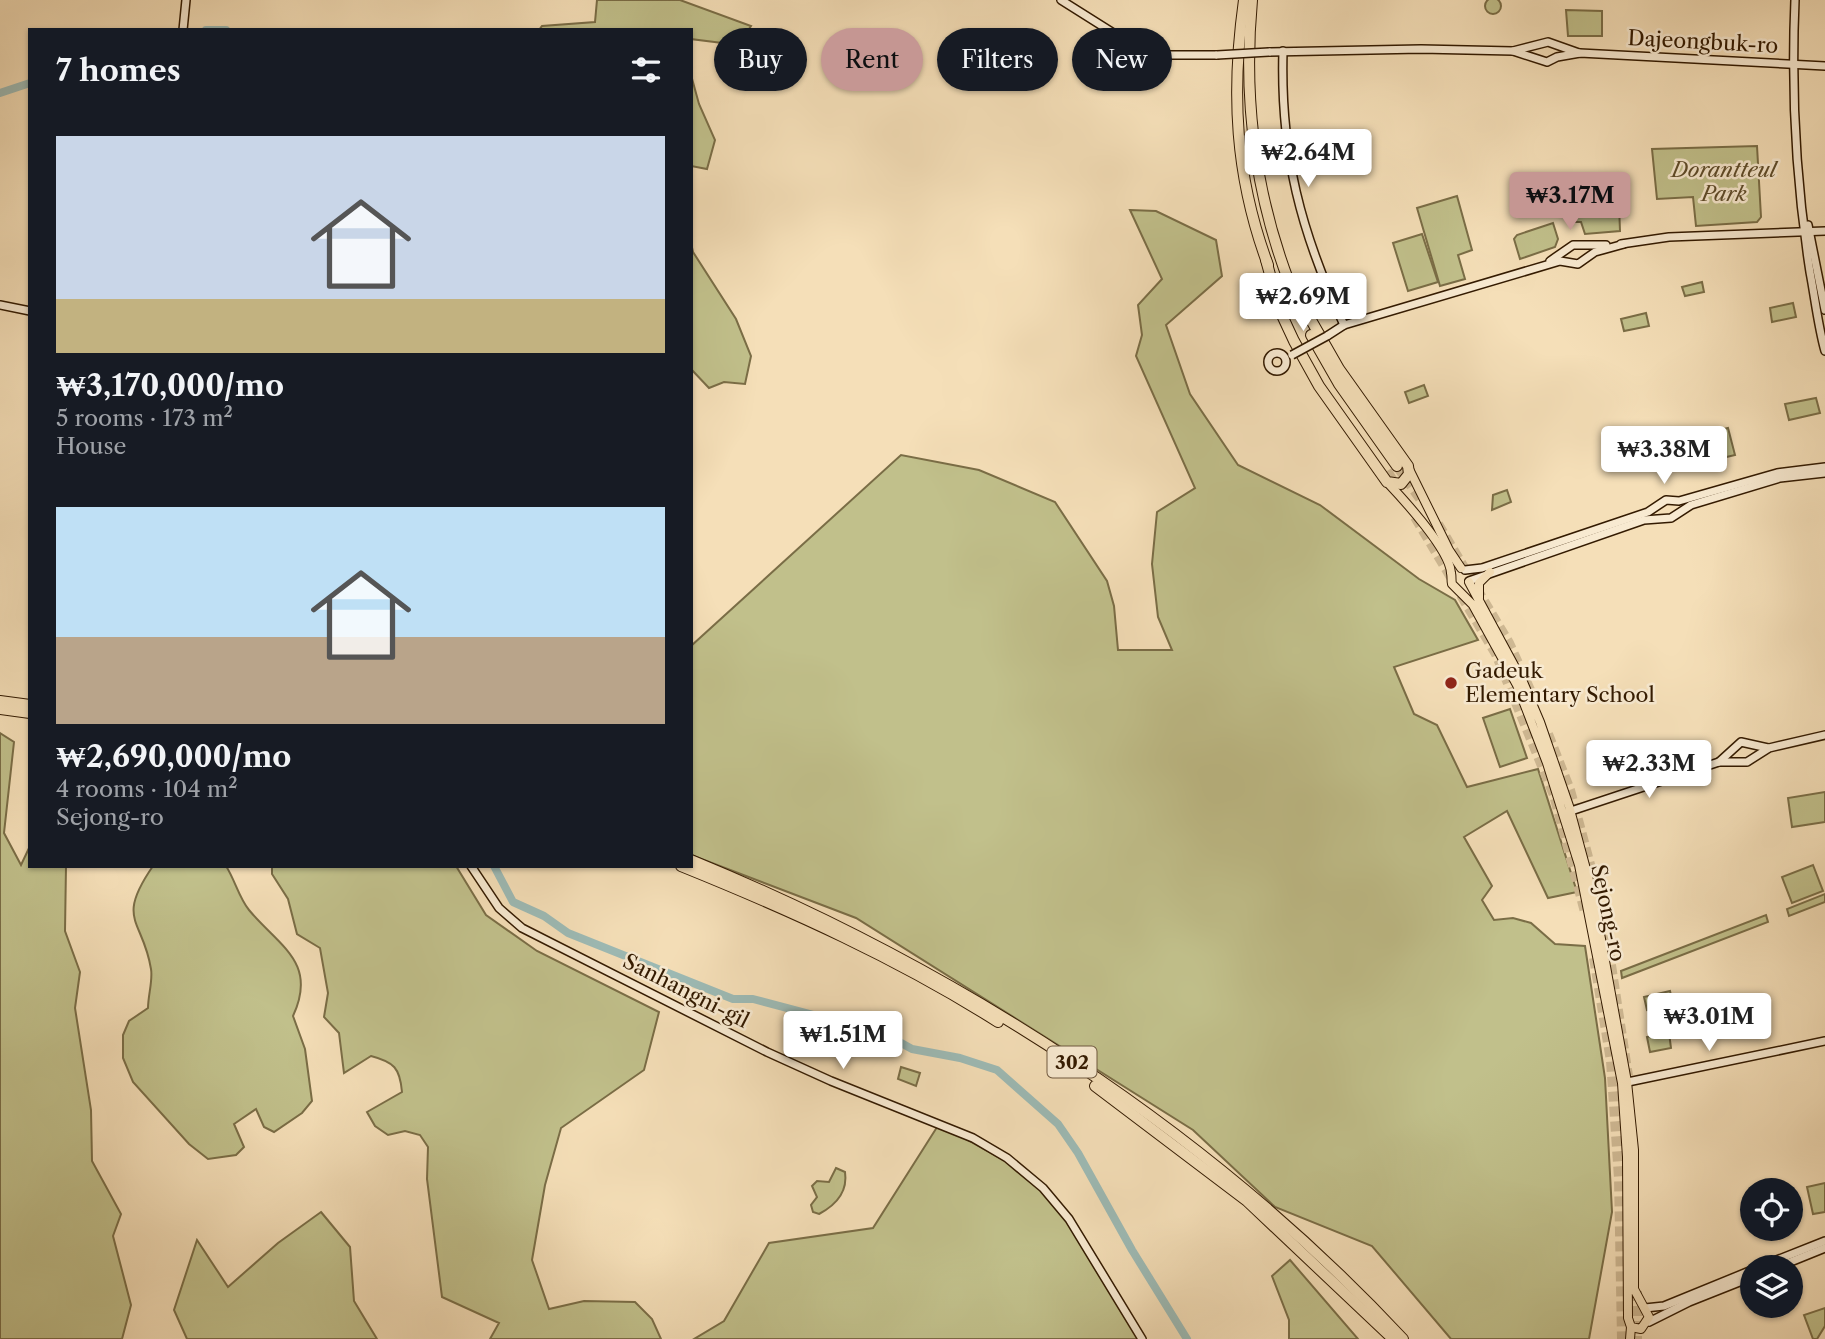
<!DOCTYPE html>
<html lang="en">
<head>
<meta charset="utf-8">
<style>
  body { margin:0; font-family:"Libre Caslon Text",serif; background:#242831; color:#f1f3f6; height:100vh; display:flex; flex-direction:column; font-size:26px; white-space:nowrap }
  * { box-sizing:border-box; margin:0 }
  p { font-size:23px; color:#9ea1a6 }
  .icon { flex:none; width:38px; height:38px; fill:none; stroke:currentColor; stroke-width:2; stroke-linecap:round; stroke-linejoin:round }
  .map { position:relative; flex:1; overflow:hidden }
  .details { position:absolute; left:28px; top:28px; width:665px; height:840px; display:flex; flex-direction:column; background:#171b24; border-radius:0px; box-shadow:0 2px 5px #0004 }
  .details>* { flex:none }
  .guide { position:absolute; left:714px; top:28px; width:665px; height:63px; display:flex; gap:14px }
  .tools { position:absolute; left:1740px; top:1178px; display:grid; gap:14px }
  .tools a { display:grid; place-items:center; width:63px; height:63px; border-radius:50%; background:#171b24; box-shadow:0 2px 5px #0004; font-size:35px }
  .price { position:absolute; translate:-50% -60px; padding:0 16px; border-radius:7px; background:#fff; color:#222; font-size:23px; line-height:46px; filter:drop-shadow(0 2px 4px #0008) }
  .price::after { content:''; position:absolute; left:50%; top:42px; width:21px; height:16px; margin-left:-10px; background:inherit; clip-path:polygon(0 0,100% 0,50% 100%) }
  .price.active { background:#c59692; color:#111 }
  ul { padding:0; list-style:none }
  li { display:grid; align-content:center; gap:14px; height:371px; padding:0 28px }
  li span { display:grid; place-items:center; height:217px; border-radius:0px; color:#555 }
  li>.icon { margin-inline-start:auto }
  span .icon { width:126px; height:126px; fill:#fffc; stroke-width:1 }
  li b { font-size:30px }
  h2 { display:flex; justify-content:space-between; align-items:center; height:84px; padding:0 28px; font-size:30px }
  .pill { padding:0 24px; border-radius:32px; background:#171b24; box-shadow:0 2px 5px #0004; font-size:24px; line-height:63px }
  .pill.active { background:#c59692; color:#111 }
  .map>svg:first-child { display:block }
</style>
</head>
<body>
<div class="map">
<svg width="1825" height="1339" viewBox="0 0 1825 1339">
  <rect width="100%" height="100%" fill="#f5dfb8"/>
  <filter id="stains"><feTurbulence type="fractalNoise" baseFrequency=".00286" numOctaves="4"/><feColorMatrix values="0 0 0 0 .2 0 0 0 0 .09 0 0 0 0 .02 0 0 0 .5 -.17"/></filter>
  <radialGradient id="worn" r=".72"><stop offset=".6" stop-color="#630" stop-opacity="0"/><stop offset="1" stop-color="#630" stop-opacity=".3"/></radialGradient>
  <g fill="#c1c08b" stroke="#7a6d46" stroke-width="2">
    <circle cx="1493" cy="6" r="8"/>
    <polygon points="597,0 680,0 751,26 738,45 691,39 691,30 539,30 542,26 595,22"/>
    <polygon points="1566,10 1602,11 1602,36 1568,36"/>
    <polygon points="691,75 699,104 715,140 707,169 691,166"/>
    <polygon points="1757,146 1761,217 1757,222 1696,226 1693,197 1657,199 1652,149"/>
    <polygon points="1457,196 1472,250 1458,255 1465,279 1440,286 1417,208"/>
    <polygon points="1616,202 1619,205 1620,231 1585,234 1581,222 1574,222 1573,206"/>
    <polygon points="1130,210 1156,211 1216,240 1222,276 1166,325 1190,394 1238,465 1320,505 1419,579 1455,600 1478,640 1394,667 1414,714 1437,725 1467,787 1538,769 1577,892 1548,898 1507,811 1464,837 1492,886 1482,900 1494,920 1513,918 1531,923 1555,944 1585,946 1605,1078 1612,1212 1589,1339 1451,1339 1372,1246 1275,1207 1193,1130 856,918 691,855 691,646 901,455 979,470 1055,502 1107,581 1114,606 1118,650 1172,650 1158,617 1152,564 1157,512 1195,488 1136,356 1142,335 1138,305 1162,279"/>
    <polygon points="1553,223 1558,239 1555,247 1520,259 1514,239 1517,235"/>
    <polygon points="1422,234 1438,282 1408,291 1393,243"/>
    <polygon points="691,243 693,252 736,319 751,356 745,384 724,382 709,388 691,369"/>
    <polygon points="1702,282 1704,292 1685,296 1682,287"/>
    <polygon points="1793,303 1796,317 1772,322 1770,308"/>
    <polygon points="1646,313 1649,326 1624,331 1621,319"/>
    <polygon points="1424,385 1428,396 1409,403 1405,392"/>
    <polygon points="1816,398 1820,413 1789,420 1785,404"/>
    <polygon points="1728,428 1735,455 1680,468 1673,441"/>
    <polygon points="1671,441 1677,468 1667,471 1660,444"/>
    <polygon points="1507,490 1511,502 1492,510 1493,495"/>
    <polygon points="1510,709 1527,758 1500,767 1483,718"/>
    <polygon points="0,733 14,742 4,833 21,865 30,846 30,866 66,866 65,931 80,972 75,1008 91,1110 92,1161 121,1214 113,1236 131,1305 122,1339 0,1339"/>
    <polygon points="1825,792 1825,822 1792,827 1788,798"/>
    <polygon points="1813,865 1823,891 1792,903 1782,877"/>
    <path d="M153 866H226C235 880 239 898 249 910 279 946 318 962 293 1016L305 1049 312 1101 302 1113 274 1132 264 1127 256 1109 234 1124 244 1147 236 1155 208 1159 189 1144 133 1082 123 1058V1035L129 1021 148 1008C148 996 153 980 151 969 143 919 115 921 153 866Z"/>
    <path d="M272 866H456L486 915 537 951 659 1012 644 1070 561 1128 545 1185 532 1260 549 1309 584 1301 635 1302 652 1319 661 1339H490L499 1323 442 1297 427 1179 428 1147 420 1135 405 1131 388 1135 375 1126 367 1112 402 1092C400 1068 394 1062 371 1056L344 1073 339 1033 324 1017 328 993 320 948 297 934 288 899 272 874Z"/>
    <polygon points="1825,894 1825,902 1789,916 1787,909"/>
    <polygon points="1766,915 1768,922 1622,978 1621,971"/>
    <polygon points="1670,991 1673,1004 1647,1010 1644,997"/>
    <polygon points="1669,1033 1671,1048 1650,1052 1647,1037"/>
    <polygon points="901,1067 920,1073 916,1086 898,1079"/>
    <polygon points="939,1124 1025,1172 1069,1219 1141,1339 694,1339 724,1321 769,1243 873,1228"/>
    <path d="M836 1168 845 1172C848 1192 836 1205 819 1214L813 1212 811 1205 817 1197 812 1186 817 1181 829 1182Z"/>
    <polygon points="1825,1183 1825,1212 1813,1214 1807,1187"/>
    <polygon points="321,1212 350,1247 354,1301 377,1339 187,1339 174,1310 197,1240 228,1287 278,1243"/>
    <polygon points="1290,1260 1358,1339 1289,1339 1289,1320 1272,1276"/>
    <polygon points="1825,1308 1825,1326 1817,1339 1813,1339 1804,1315"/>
  </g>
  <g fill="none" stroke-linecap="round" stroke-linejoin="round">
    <g stroke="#9dbbb6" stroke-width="8">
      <polyline points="206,30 226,30"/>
      <polyline points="0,93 30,83"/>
      <polyline points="494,866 513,902 544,916 568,933 733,999 753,999 885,1034 912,1049 960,1058 997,1070 1058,1124 1078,1153 1132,1250 1187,1339"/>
    </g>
    <g stroke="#ceb893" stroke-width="10" stroke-dasharray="10 5" stroke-linecap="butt">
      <polyline points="1397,466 1423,503"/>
      <polyline points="1387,471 1398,489"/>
      <polyline points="1415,517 1452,579"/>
      <polyline points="1438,524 1509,643 1535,701"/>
      <polyline points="1461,595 1496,654 1554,795 1585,912"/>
      <polyline points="1548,734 1570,790 1603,913 1628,1076"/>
      <polyline points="1594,958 1611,1061 1619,1178 1622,1339"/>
      <polyline points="1637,1291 1637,1339"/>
    </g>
    <defs>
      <g id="secondary">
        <polyline points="1061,0 1134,46 1162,55 1217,55"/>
        <path d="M1795 0C1791 91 1796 182 1810 272 1815 298 1818 326 1825 351"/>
        <polyline points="183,30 186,0"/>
        <path d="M1283 51C1280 154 1301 233 1344 325"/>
        <polyline points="1513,51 1548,42 1579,53"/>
        <polyline points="1269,52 1421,49 1513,51 1547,62 1557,57 1580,53 1825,66"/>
        <polyline points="1808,225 1825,310"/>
        <polyline points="1621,244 1669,237 1825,231"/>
        <polyline points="1550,261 1573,245 1606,245"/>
        <polyline points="0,305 30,311"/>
        <polyline points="1327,336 1344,325 1560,261 1578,264 1595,252 1624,244"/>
        <circle cx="1277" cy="362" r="9"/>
        <polyline points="1465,570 1482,568 1648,512 1666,500 1679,501 1777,473 1825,467"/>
        <polyline points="1469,581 1644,520 1671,518 1691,505 1780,478 1825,473"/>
        <polyline points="1719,762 1741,742 1768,748"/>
        <polyline points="1568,812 1719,762 1747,762 1769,748 1825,735"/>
        <polyline points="471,866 499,908 522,928 767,1052 831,1081 973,1138 1007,1158 1043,1188 1069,1219 1142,1339"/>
        <polyline points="1623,1083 1825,1041"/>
        <polyline points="1759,1267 1825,1241"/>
        <polyline points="1778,1267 1825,1248"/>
        <polyline points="1645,1308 1664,1306 1752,1270"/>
        <polyline points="1649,1322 1689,1302 1752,1277"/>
      </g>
      <g id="primary">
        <polyline points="1409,469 1449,550 1461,568"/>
        <path d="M1387 482C1403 499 1450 550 1451 573 1452 577 1451 580 1452 584L1473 605 1517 685 1547 763 1579 865 1622 1083 1627 1157 1628 1318 1631 1327 1641 1329 1649 1317 1634 1289V1150L1627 1082 1593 895 1569 806 1540 722 1523 682 1469 582"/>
        <polyline points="1479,598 1479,583 1490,572"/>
        <polyline points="1630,1339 1631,1327"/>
      </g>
      <g id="highway">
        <path d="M1244 0C1231 93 1235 176 1268 265"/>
        <path d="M1252 0C1243 98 1254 190 1289 282"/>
        <polyline points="1266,260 1280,311 1294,341 1319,386 1387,482 1401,484 1409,474 1408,466 1339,369 1287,278"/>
        <polyline points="1311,335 1339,384 1397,466"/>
        <polyline points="0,701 30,705"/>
        <polyline points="0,709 30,713"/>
        <path d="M691 860C956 969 1207 1129 1403 1339"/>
        <path d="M681 866C790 910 899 959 998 1022"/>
        <polyline points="1095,1086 1247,1201 1393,1339"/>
      </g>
    </defs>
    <use href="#secondary" stroke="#331a00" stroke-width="10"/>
    <use href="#primary" stroke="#331a00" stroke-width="10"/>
    <use href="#highway" stroke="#331a00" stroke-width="12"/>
    <use href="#secondary" stroke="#f8ead1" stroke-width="7"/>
    <use href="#primary" stroke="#f5dfb8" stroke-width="8"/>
    <use href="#highway" stroke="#f5dfb8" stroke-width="10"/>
    <defs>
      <g id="secondary-bridge">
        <polyline points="1217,55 1269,52"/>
        <polyline points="1292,355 1327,336"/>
      </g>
    </defs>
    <use href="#secondary-bridge" stroke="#331a00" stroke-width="10" stroke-linecap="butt"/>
    <use href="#secondary-bridge" stroke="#f8ead1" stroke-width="7"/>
  </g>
  <circle fill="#8f2418" stroke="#f8ead1" stroke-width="2.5" cx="1451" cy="683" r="7"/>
  <g text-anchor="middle" stroke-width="5" stroke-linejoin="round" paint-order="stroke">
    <rect fill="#f8ead1" stroke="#6e583f" stroke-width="2" x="1047.5" y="1046.5" width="49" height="31" rx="5"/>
    <g font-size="19" font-weight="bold" fill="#331a00">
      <text x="1072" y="1069">302</text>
    </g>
    <g font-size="21" fill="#331a00" stroke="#f8ead1">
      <text transform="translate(1703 42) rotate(3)" y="7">Dajeongbuk-ro</text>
      <text transform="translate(1608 913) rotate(78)" y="7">Sejong-ro</text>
      <text transform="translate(686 991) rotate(27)" y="7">Sanhangni-gil</text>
    </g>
    <g font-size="21" font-style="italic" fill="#5e4c2a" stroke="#f8ead1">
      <text x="1724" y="177">Dorantteul<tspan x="1724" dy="24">Park</tspan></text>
    </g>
    <g font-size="21" fill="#331a00" stroke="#f8ead1" text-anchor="start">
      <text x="1465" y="678">Gadeuk<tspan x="1465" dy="24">Elementary School</tspan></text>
    </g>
  </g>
  <rect width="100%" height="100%" filter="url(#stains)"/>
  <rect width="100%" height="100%" fill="url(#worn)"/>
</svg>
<div class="tools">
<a><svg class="icon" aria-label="locate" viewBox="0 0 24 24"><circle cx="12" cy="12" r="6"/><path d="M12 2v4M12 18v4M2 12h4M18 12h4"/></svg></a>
<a><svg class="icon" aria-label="layers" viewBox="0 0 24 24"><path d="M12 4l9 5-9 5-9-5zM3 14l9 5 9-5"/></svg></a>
</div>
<b class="price" style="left:1308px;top:189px">₩2.64M</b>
<b class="price active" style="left:1570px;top:232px">₩3.17M</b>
<b class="price" style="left:1303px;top:333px">₩2.69M</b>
<b class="price" style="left:1664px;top:486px">₩3.38M</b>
<b class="price" style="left:1649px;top:800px">₩2.33M</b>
<b class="price" style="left:1709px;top:1053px">₩3.01M</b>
<b class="price" style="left:843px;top:1071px">₩1.51M</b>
<div class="guide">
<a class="pill">Buy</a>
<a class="pill active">Rent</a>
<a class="pill">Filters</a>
<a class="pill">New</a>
</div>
<section class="details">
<h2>7 homes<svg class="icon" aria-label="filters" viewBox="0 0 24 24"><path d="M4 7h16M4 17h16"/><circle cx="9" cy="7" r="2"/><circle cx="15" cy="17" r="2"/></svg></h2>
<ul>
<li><span style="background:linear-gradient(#c9d6e8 75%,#c2b280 0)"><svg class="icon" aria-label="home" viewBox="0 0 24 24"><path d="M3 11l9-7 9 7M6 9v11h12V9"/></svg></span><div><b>₩3,170,000/mo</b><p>5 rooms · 173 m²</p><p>House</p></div></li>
<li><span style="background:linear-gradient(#bfe0f5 60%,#b9a48a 0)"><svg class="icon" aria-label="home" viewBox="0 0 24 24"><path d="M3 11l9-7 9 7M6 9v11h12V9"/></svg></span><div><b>₩2,690,000/mo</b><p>4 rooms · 104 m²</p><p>Sejong-ro</p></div></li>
</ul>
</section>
</div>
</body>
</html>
